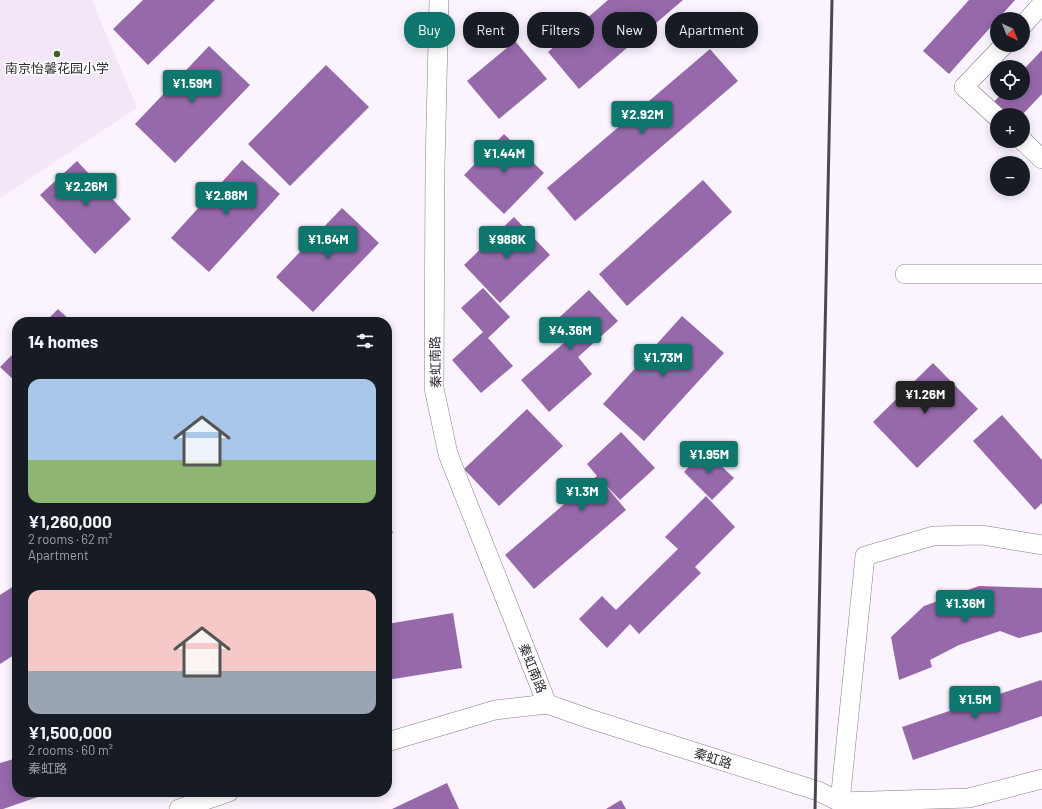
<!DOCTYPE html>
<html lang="en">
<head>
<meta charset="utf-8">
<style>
  body { margin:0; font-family:Barlow,"Noto Sans SC",sans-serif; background:#20242c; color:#f1f3f6; height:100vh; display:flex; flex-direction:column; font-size:15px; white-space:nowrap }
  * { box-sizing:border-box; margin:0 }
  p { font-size:13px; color:#9ea1a6 }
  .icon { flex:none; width:22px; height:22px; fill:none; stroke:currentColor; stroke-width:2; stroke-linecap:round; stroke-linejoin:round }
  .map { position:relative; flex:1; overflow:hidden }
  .drawer { position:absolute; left:12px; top:317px; width:380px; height:480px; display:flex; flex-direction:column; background:#171b24; border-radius:16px; box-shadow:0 2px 10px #0003 }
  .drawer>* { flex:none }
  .banner { position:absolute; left:404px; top:12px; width:380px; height:36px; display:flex; gap:8px }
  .needle { width:26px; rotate:137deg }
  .buttons { position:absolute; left:990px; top:12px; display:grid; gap:8px }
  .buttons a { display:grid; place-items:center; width:40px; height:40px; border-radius:50%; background:#171b24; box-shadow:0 2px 10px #0003; font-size:20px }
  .price { position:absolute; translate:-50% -34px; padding:0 9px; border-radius:4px; background:#0f766e; color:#fff; font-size:13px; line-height:26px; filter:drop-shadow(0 1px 2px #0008) }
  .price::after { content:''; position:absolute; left:50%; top:24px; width:12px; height:9px; margin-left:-6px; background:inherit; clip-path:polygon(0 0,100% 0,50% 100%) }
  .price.on { background:#222; color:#fff }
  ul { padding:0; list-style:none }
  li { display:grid; align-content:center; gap:8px; height:212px; padding:0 16px }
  li span { display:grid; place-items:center; height:124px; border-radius:12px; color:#555 }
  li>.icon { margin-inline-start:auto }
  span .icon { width:72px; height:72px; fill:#fffc; stroke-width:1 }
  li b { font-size:17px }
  h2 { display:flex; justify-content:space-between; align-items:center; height:48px; padding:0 16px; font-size:17px }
  .chip { padding:0 14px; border-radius:16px; background:#171b24; box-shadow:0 2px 10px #0003; font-size:14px; line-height:36px }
  .chip.on { background:#0f766e; color:#fff }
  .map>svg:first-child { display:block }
</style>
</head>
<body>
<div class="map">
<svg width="1042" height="809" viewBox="0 0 1042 809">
  <rect width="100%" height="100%" fill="#fbf4fe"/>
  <polygon fill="#f2e6f7" points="0,0 92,0 137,108 0,198"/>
  <g fill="#9669aa">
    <polygon points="143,0 215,0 148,65 113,29"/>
    <polygon points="608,0 683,0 579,89 548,52"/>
    <polygon points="969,0 1015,0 998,19 997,19 997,20 949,74 923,51"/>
    <polygon points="515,41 547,79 499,119 467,81"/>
    <polygon points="209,46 250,85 175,163 135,124"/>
    <polygon points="710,49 738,81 575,221 547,188"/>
    <polygon points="1042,50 1042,94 1022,115 1006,115 993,103 1002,93 1023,93 1023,70"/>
    <polygon points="326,65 369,107 290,186 248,144"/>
    <polygon points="504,134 544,173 504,214 464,175"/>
    <polygon points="242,160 280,194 209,272 171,238"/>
    <polygon points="77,161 131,219 95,254 40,195"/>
    <polygon points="703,180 732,212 627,306 599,274"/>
    <polygon points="342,208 379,243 313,312 276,277"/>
    <polygon points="514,217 550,255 500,303 464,265"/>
    <polygon points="483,288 510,317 488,338 513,366 481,393 452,360 483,332 461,308"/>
    <polygon points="589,290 618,321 578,357 592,374 549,412 521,380 565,342 550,326"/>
    <polygon points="58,309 72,322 45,322"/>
    <polygon points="682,316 724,353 644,441 603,404"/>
    <polygon points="17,350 17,383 0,367"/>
    <polygon points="933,363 978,409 917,468 873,422"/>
    <polygon points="527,409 563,446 499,506 464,469"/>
    <polygon points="1002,415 1042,460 1042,503 1035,510 973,441"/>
    <polygon points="621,432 655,468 620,500 602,481 626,510 534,589 505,555 597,476 587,464"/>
    <polygon points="704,450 734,478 712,500 684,472"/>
    <polygon points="706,496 735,527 695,567 701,573 639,634 630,624 607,648 579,619 602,596 616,610 678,549 665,537"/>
    <polygon points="387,519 393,533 387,535"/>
    <polygon points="17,584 17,653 0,664 0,595"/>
    <polygon points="979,586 1042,588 1042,632 1019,638 1000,631 959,645 930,660 932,667 899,680 891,637 924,606"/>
    <polygon points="453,613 462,668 387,680 387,624"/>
    <polygon points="1041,680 1042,682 1042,716 913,760 902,727"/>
    <polygon points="17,758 17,792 52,792 3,809 0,809 0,763"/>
    <polygon points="447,783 459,809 392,809"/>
    <polygon points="621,800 626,809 606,809"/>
  </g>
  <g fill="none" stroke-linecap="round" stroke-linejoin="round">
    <defs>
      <g id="minor">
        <polyline points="439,0 435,166 434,388 448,454 547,704"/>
        <polyline points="1023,25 1042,4"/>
        <polyline points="997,117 964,87 1004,45"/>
        <polyline points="1023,141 1042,159"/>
        <polyline points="905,274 1042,274"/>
        <polyline points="387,742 495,710 547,704 590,719 818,791 840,802 969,798 1042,779"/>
        <polyline points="840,802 865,556 933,536 982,535 1042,545"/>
        <polyline points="179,809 229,792"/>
      </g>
    </defs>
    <use href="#minor" stroke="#847e87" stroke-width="20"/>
    <use href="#minor" stroke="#fff" stroke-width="19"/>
    <polyline stroke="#4c494e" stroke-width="3" points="815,809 832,0"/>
  </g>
  <circle fill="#3b641f" stroke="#fff" stroke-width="1.5" cx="57" cy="54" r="4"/>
  <g text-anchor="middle" stroke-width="3" stroke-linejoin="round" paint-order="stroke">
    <g font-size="13" fill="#2d2b2f" stroke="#fff">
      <text x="57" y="73">南京怡馨花园小学</text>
    </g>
    <g font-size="13" fill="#2d2b2f" stroke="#fff">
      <text transform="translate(435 362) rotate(-91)" y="5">秦虹南路</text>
      <text transform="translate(533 668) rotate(68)" y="5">秦虹南路</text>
      <text transform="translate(713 758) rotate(18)" y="5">秦虹路</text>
    </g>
  </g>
</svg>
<div class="buttons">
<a><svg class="needle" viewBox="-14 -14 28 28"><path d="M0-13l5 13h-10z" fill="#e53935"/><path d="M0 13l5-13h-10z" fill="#9ea1a6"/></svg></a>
<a><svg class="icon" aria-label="locate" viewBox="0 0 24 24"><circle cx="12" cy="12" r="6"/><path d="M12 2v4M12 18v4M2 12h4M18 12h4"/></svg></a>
<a>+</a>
<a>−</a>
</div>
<b class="price" style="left:192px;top:104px">¥1.59M</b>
<b class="price" style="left:642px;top:135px">¥2.92M</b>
<b class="price" style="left:504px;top:174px">¥1.44M</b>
<b class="price" style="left:86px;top:207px">¥2.26M</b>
<b class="price" style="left:226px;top:216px">¥2.88M</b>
<b class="price" style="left:328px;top:260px">¥1.64M</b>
<b class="price" style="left:507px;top:260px">¥988K</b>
<b class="price" style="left:570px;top:351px">¥4.36M</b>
<b class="price" style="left:663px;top:378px">¥1.73M</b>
<b class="price on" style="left:925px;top:415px">¥1.26M</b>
<b class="price" style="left:709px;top:475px">¥1.95M</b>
<b class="price" style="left:582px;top:512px">¥1.3M</b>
<b class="price" style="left:965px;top:624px">¥1.36M</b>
<b class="price" style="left:975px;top:720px">¥1.5M</b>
<div class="banner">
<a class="chip on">Buy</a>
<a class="chip">Rent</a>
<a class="chip">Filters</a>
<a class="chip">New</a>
<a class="chip">Apartment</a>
</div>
<section class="drawer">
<h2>14 homes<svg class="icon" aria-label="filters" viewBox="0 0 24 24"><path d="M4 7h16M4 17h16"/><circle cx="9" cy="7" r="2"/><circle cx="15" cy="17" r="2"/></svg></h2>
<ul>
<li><span style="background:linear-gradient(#a9c7e8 65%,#8fb573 0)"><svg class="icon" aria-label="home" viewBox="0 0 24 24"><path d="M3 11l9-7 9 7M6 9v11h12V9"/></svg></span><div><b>¥1,260,000</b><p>2 rooms · 62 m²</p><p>Apartment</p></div></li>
<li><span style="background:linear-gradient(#f6c9c9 65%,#9aa5b1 0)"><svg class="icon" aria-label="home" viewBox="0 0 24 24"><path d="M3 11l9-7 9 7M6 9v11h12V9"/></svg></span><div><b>¥1,500,000</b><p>2 rooms · 60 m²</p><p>秦虹路</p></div></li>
</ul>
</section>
</div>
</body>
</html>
